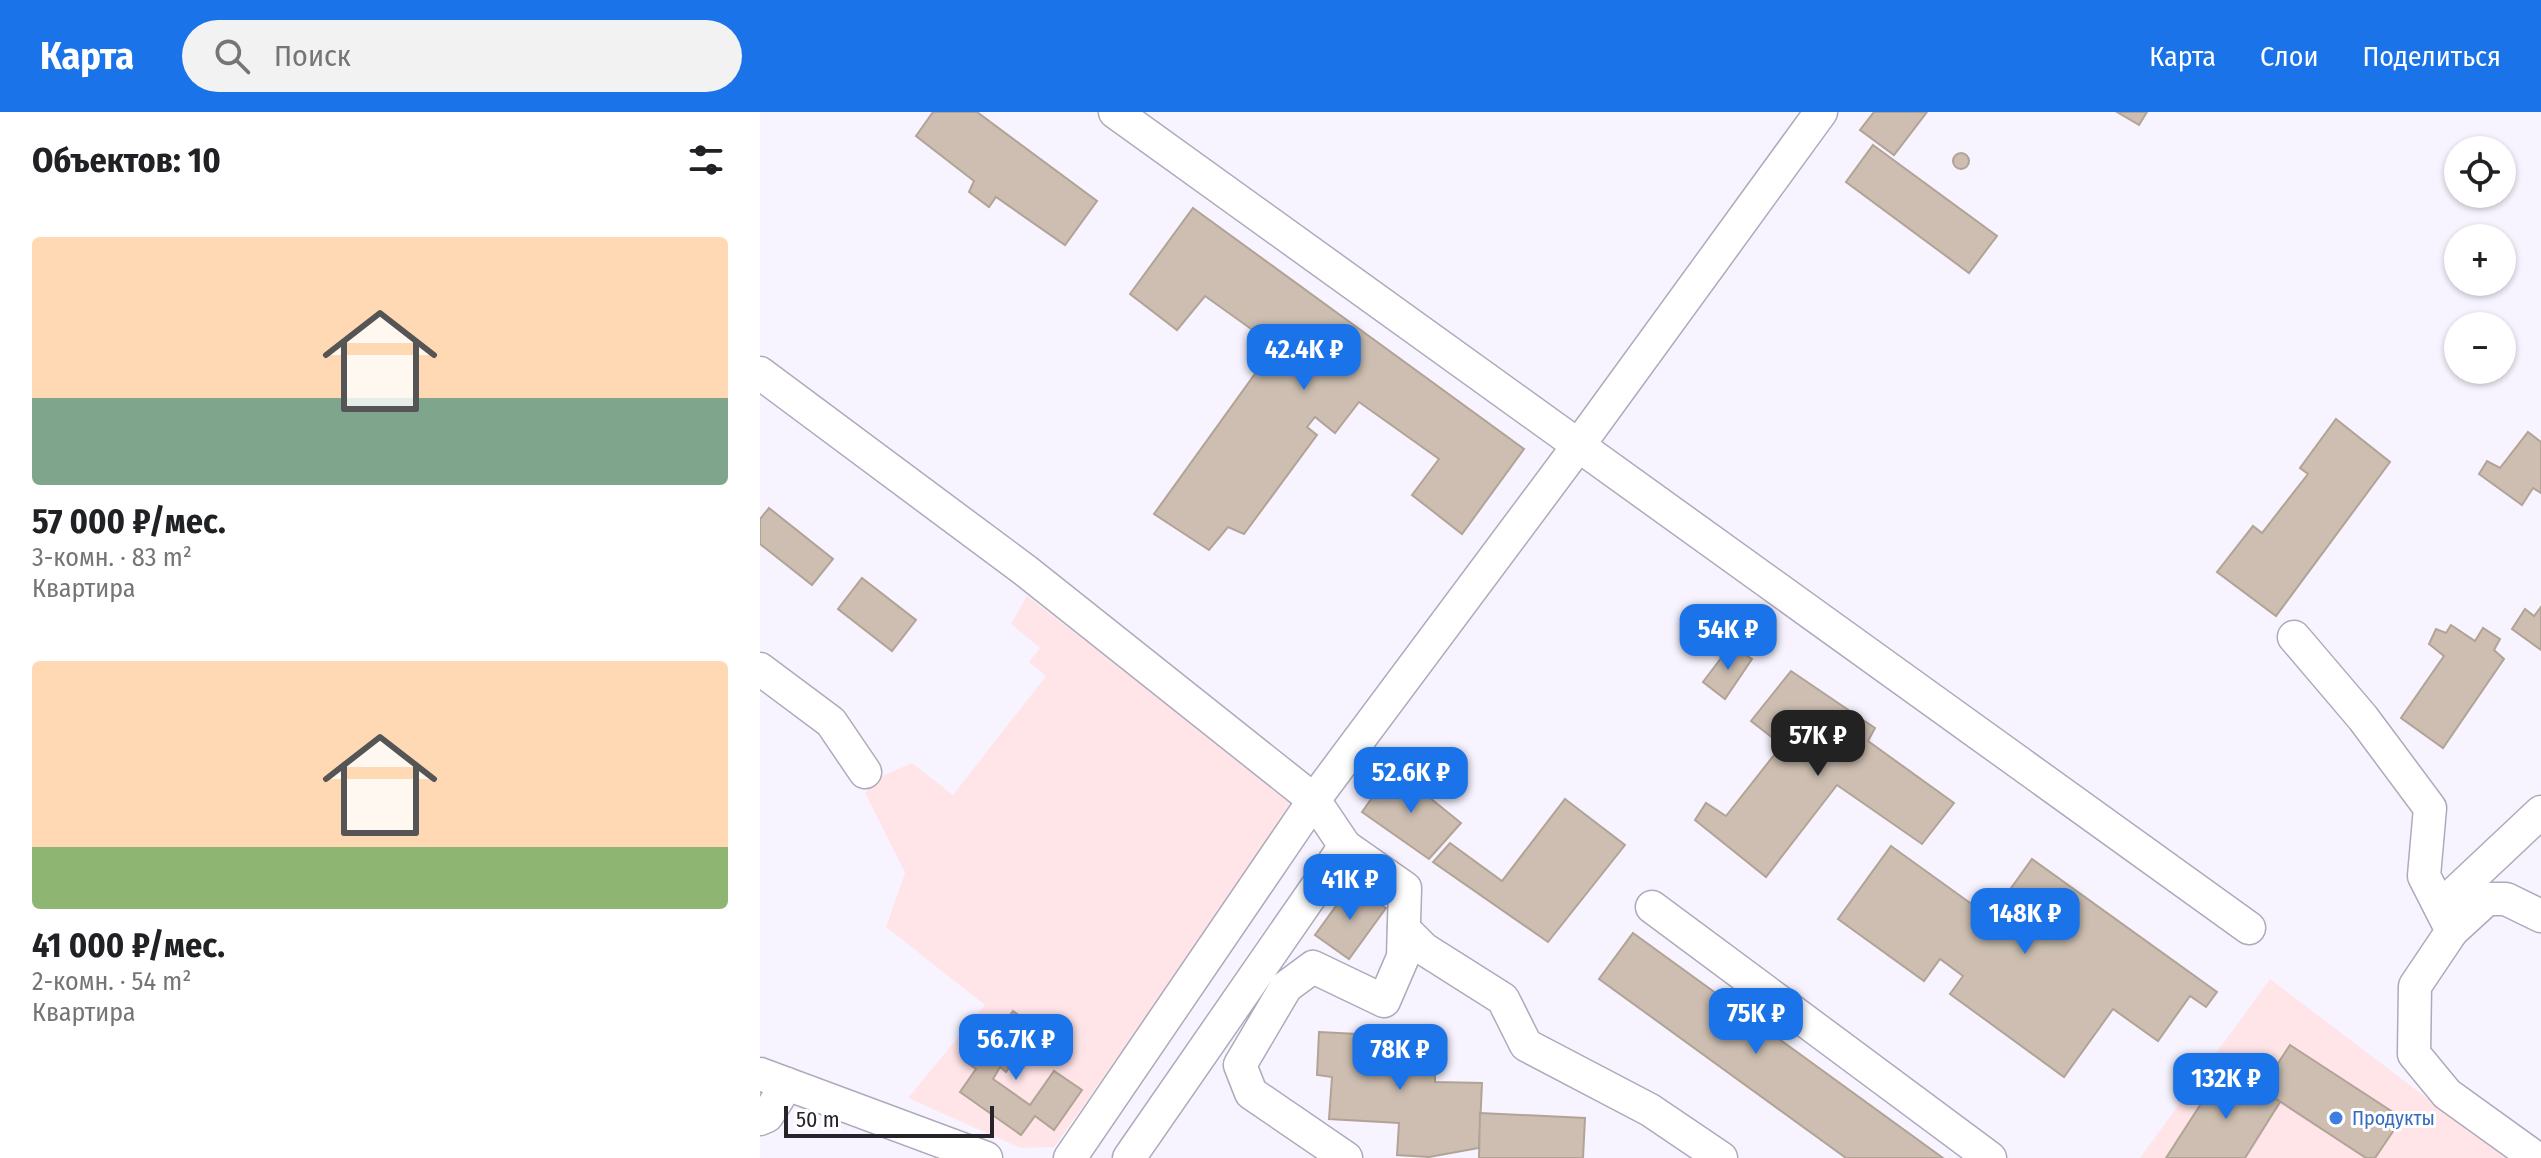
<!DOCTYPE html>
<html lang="ru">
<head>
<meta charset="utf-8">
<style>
  body { margin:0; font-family:"Fira Sans Condensed",sans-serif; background:#f2f2f2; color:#202124; height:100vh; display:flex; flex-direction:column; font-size:30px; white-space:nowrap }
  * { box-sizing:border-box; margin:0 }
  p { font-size:26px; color:#757577 }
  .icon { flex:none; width:44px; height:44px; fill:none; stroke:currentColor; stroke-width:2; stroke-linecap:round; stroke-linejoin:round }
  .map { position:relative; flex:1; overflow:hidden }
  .sheet { display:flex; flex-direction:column; background:#fff; width:760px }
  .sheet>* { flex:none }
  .tools { position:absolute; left:1684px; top:24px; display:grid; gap:16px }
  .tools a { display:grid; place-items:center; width:72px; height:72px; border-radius:50%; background:#fff; box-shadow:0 2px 6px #0004; font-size:40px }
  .scale { position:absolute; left:24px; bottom:20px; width:210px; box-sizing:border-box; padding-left:8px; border:4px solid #26242a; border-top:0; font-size:22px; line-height:28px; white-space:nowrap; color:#26242a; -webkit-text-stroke:6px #fff; paint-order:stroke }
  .price { position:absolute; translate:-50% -68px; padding:0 18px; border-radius:16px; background:#1a73e8; color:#fff; font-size:26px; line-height:52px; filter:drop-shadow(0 2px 4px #0008) }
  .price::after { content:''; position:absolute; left:50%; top:48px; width:24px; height:18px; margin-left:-12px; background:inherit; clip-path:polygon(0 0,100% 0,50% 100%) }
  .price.selected { background:#222; color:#fff }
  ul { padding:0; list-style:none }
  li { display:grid; align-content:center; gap:16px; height:424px; padding:0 32px }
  li span { display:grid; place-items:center; height:248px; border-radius:8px; color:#555 }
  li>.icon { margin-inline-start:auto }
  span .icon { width:144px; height:144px; fill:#fffc; stroke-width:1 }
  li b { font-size:34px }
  h2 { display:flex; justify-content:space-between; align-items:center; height:96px; padding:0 32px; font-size:34px }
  header { display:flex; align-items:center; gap:48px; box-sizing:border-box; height:112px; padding:0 40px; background:#1a73e8; color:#fff }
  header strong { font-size:38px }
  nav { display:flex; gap:44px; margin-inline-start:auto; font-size:28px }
  .search { width:560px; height:72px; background:#f2f2f2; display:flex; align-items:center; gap:20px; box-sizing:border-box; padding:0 28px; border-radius:44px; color:#757577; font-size:30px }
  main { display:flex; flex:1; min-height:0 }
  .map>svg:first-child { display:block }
</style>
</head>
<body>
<header>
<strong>Карта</strong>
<div class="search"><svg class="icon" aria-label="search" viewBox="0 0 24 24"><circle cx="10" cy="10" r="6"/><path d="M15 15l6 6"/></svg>Поиск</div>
<nav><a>Карта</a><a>Слои</a><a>Поделиться</a></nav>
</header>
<main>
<section class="sheet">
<h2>Объектов: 10<svg class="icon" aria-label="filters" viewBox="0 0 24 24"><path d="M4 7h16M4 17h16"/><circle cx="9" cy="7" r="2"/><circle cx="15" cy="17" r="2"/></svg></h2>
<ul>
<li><span style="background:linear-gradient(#ffd9b3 65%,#7fa58c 0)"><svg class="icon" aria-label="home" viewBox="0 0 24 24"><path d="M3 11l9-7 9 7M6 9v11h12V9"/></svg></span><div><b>57 000 ₽/мес.</b><p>3-комн. · 83 m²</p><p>Квартира</p></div></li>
<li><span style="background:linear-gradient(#ffd9b3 75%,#8fb573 0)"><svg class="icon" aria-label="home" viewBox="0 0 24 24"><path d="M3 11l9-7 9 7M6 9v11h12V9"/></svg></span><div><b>41 000 ₽/мес.</b><p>2-комн. · 54 m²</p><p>Квартира</p></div></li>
</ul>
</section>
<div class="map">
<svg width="1781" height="1046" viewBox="0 0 1781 1046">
  <rect width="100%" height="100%" fill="#f7f4ff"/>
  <g fill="#ffe4e8">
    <polygon points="267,484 537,692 294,1035 261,1036 148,986 225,893 126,815 145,761 105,681 120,665 152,651 193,683 286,564 269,550 280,536 251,512"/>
    <polygon points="1510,867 1746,1046 1380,1046"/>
  </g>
  <g fill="#cdbeb1" stroke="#b1a396" stroke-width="2">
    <polygon points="173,0 217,0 337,89 305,133 236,85 229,95 209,80 214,69 156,24"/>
    <polygon points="1114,0 1167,0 1134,43 1100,18"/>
    <polygon points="1357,0 1387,0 1379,13"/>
    <polygon points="1113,33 1237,124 1209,161 1086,70"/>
    <circle cx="1201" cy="49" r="8"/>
    <polygon points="433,96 764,337 702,422 652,383 679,347 599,290 575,321 555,305 547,315 557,323 484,422 468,415 449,438 394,402 515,234 445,184 417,218 370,182"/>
    <polygon points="1576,307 1630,350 1516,504 1457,460 1493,414 1502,421 1548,362 1540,356"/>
    <polygon points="1768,320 1781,330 1781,381 1773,376 1762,393 1719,362 1727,349 1740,356"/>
    <polygon points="9,396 73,447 52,473 0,432 0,407"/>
    <polygon points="102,466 156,508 132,539 78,497"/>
    <polygon points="1781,495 1781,538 1752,517 1765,497 1774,504"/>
    <polygon points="1691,513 1715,529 1723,516 1740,527 1734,538 1744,547 1683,636 1641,606 1684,544 1669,532 1676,517 1686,521"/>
    <polygon points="971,533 992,547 965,587 943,570"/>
    <polygon points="1031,559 1115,616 1108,629 1194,691 1162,732 1077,673 1006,765 935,708 946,691 966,704 1022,633 991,609"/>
    <polygon points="633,656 701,711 669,747 602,700"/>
    <polygon points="805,687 865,733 788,830 673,750 690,731 742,769"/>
    <polygon points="1131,734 1213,793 1221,787 1236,797 1272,747 1457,880 1446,895 1430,884 1398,929 1353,897 1304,965 1190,882 1203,864 1180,847 1164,869 1078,807"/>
    <polygon points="592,772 626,796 589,847 555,823"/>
    <polygon points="873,821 1183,1046 1086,1046 839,867"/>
    <polygon points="253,899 277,916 246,960 240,955 233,967 270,993 294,959 322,978 294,1018 275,1004 261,1023 200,980 216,957 206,950 213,940 220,946"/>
    <polygon points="559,920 675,926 675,970 722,971 719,1036 669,1045 637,1043 639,1011 569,1007 572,965 557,963"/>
    <polygon points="1530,933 1642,1006 1615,1046 1606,1046 1501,977"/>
    <polygon points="1464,956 1520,990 1485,1046 1406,1046"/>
    <polygon points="720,1001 825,1006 823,1046 719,1046"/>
  </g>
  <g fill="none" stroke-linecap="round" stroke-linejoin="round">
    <defs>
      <g id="minor">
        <polyline points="355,0 1489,816"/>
        <polyline points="0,261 266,459 554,688 818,334 1061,0"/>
        <polyline points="1534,525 1603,606 1670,696 1664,764 1692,819 1655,874 1654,942 1687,982 1776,1046"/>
        <polyline points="0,557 71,610 105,660"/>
        <polyline points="892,795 1230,1046"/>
        <polyline points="1680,795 1781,700"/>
        <polyline points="644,817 664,837 743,887 766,933 890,998 961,1046"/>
        <polyline points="1692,819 1727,787 1746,787 1781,804"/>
        <polyline points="0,962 226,1046"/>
        <polyline points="0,1007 7,1004 27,972"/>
        <polyline points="310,1046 554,688 585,734"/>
        <polyline points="369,1046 585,734 645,776 643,845 624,889 553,855 526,875 480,953 491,981 586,1046"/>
      </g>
    </defs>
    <use href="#minor" stroke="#aeaabb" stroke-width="35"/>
    <use href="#minor" stroke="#fff" stroke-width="32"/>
  </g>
  <circle fill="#3f7fe0" stroke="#fff" stroke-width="3" cx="1576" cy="1006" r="8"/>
  <g text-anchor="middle" stroke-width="6" stroke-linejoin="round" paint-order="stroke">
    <g font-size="20" fill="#366cbe" stroke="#fff" text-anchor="start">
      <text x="1592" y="1013">Продукты</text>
    </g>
  </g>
</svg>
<div class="tools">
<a><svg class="icon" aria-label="locate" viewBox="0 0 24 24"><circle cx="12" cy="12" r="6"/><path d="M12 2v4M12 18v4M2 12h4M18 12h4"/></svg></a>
<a>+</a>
<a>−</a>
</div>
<div class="scale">50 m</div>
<b class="price" style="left:544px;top:280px">42.4K ₽</b>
<b class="price" style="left:968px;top:560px">54K ₽</b>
<b class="price selected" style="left:1058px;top:666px">57K ₽</b>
<b class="price" style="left:651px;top:703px">52.6K ₽</b>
<b class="price" style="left:590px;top:810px">41K ₽</b>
<b class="price" style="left:1265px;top:844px">148K ₽</b>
<b class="price" style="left:996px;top:944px">75K ₽</b>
<b class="price" style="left:256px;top:970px">56.7K ₽</b>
<b class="price" style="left:640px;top:980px">78K ₽</b>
<b class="price" style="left:1466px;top:1009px">132K ₽</b>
</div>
</main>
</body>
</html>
